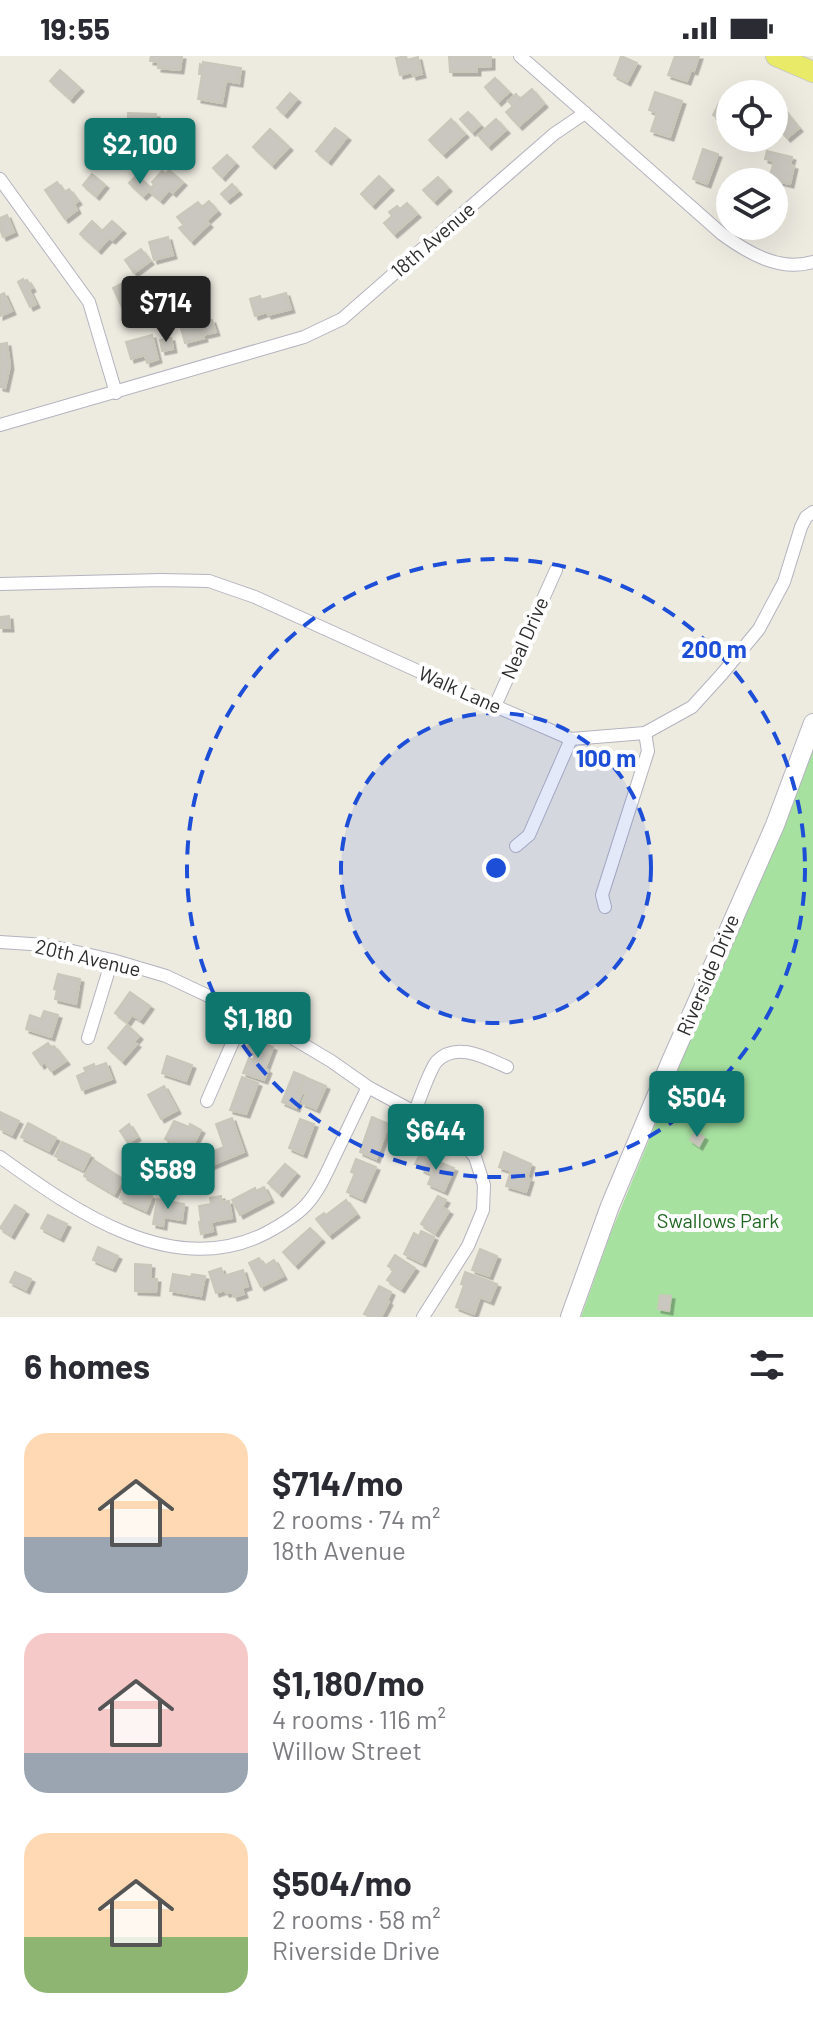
<!DOCTYPE html>
<html lang="en">
<head>
<meta charset="utf-8">
<style>
  body { margin:0; font-family:Barlow,sans-serif; background:#f2f2f3; color:#2b2b33; height:100vh; display:flex; flex-direction:column; font-size:30px; white-space:nowrap }
  * { box-sizing:border-box; margin:0 }
  p { font-size:26px; color:#7c7c81 }
  .icon { flex:none; width:44px; height:44px; fill:none; stroke:currentColor; stroke-width:2; stroke-linecap:round; stroke-linejoin:round }
  .map { position:relative; height:1261px; overflow:hidden }
  .side { display:flex; flex-direction:column; background:#fff; flex:1 }
  .side>* { flex:none }
  .fabs { position:absolute; left:716px; top:24px; display:grid; gap:16px }
  .fabs a { display:grid; place-items:center; width:72px; height:72px; border-radius:50%; background:#fff; box-shadow:0 8px 32px #0002; font-size:40px }
  .price { position:absolute; translate:-50% -68px; padding:0 18px; border-radius:8px; background:#0f766e; color:#fff; font-size:26px; line-height:52px; filter:drop-shadow(0 2px 4px #0008) }
  .price::after { content:''; position:absolute; left:50%; top:48px; width:24px; height:18px; margin-left:-12px; background:inherit; clip-path:polygon(0 0,100% 0,50% 100%) }
  .price.selected { background:#222; color:#fff }
  ul { padding:0; list-style:none }
  li { display:flex; align-items:center; gap:24px; height:200px; padding:0 24px }
  li span { display:grid; place-items:center; flex:none; width:224px; height:160px; border-radius:24px; color:#555 }
  li>.icon { margin-inline-start:auto }
  span .icon { width:96px; height:96px; fill:#fffc; stroke-width:1 }
  li b { font-size:34px }
  h2 { display:flex; justify-content:space-between; align-items:center; height:96px; padding:0 24px; font-size:34px }
  .status { display:flex; justify-content:space-between; align-items:center; height:56px; padding:0 40px; background:#fff; direction:ltr }
  .status svg { height:22px; fill:currentColor }
  .map>svg:first-child { display:block }
</style>
</head>
<body>
<div class="status"><b>19:55</b><svg viewBox="0 0 49 12"><path d="M0 12V9h3v3zM5 12V6h3v6zM10 12V3h3v9zM15 12V0h3v12zM26 1h20v11H26zM47 4h2v5h-2z"/></svg></div>
<div class="map">
<svg width="813" height="1261" viewBox="0 0 813 1261">
  <defs>
    <filter id="shadow"><feDropShadow dx="3.5" dy="3.5" stdDeviation="0" flood-color="#0004"/></filter>
  </defs>
  <rect width="100%" height="100%" fill="#edebe0"/>
  <polygon fill="#a6e1a0" points="813,684 813,1261 581,1261 610,1179"/>
  <g fill="#c9c7bf" stroke="#c9c7b9" stroke-width="2" filter="url(#shadow)">
    <polygon points="151,0 182,0 180,14 158,12 159,6 150,5"/>
    <polygon points="406,0 407,4 418,1 422,18 413,20 412,16 400,19 396,2"/>
    <polygon points="449,0 491,0 491,10 477,11 477,16 450,16"/>
    <polygon points="621,0 637,7 627,26 614,19"/>
    <polygon points="675,0 699,0 694,15 691,14 687,25 668,19"/>
    <polygon points="203,6 241,12 239,27 226,25 222,47 198,43 202,18 199,18 200,8 203,9"/>
    <polygon points="60,14 80,32 70,43 50,25"/>
    <polygon points="495,22 509,36 498,46 485,31"/>
    <polygon points="532,33 544,48 519,70 506,56 513,50 508,45 516,38 520,43"/>
    <polygon points="655,36 682,45 670,81 651,75 657,57 649,54"/>
    <polygon points="290,37 297,43 284,58 277,52"/>
    <polygon points="729,37 730,58 726,66 713,59 719,47 723,49"/>
    <polygon points="777,45 799,72 787,82 774,67 774,48"/>
    <polygon points="468,56 480,69 472,76 460,63"/>
    <polygon points="128,57 156,58 155,71 128,70"/>
    <polygon points="451,63 465,78 443,98 429,84"/>
    <polygon points="496,63 506,74 488,90 478,79"/>
    <polygon points="335,72 347,81 328,105 316,95"/>
    <polygon points="270,73 289,91 272,109 253,91"/>
    <polygon points="703,93 718,98 707,128 693,123"/>
    <polygon points="767,95 792,101 790,109 794,110 790,128 769,123 774,105 765,103"/>
    <polygon points="227,99 235,107 222,121 213,112"/>
    <polygon points="169,114 183,126 173,137 169,134 160,144 149,135 154,128 152,126 162,115 166,118"/>
    <polygon points="92,118 105,129 96,140 83,129"/>
    <polygon points="137,119 151,132 143,140 129,127"/>
    <polygon points="379,120 390,131 372,149 361,138"/>
    <polygon points="438,121 448,132 434,145 423,134"/>
    <polygon points="57,126 64,136 69,133 78,145 74,148 77,154 65,163 45,134"/>
    <polygon points="232,128 238,135 227,144 221,138"/>
    <polygon points="209,145 217,155 206,165 209,168 191,185 179,172 184,169 177,161 198,146 202,151"/>
    <polygon points="407,147 417,158 394,178 384,167 392,160 389,156 397,150 400,153"/>
    <polygon points="7,159 14,176 3,181 0,173 0,162"/>
    <polygon points="92,165 102,175 112,165 122,174 112,184 109,182 98,194 80,178"/>
    <polygon points="168,181 173,199 154,204 149,186"/>
    <polygon points="141,193 150,205 134,217 125,204"/>
    <polygon points="23,223 24,225 27,224 32,232 29,234 36,248 30,251 18,226"/>
    <polygon points="125,226 130,236 135,234 139,241 136,243 141,255 127,262 113,232"/>
    <polygon points="4,237 12,255 0,260 0,239"/>
    <polygon points="286,237 291,253 268,259 267,256 255,260 250,243 260,240 261,244"/>
    <polygon points="212,264 216,276 203,279 204,282 185,287 181,272"/>
    <polygon points="152,279 158,303 147,307 145,299 131,303 126,286"/>
    <polygon points="171,282 173,293 162,295 160,284"/>
    <polygon points="7,287 10,310 5,332 0,331 0,288"/>
    <polygon points="9,560 10,572 0,572 0,561"/>
    <polygon points="58,918 80,923 76,948 55,943 57,934 54,933"/>
    <polygon points="130,936 150,950 140,964 132,959 127,966 115,957"/>
    <polygon points="44,955 58,959 51,981 26,973 30,959 41,963"/>
    <polygon points="127,969 139,980 134,986 137,988 122,1005 108,992"/>
    <polygon points="251,983 273,991 265,1013 268,1014 264,1024 243,1017 249,1002 253,1004 256,997 247,994"/>
    <polygon points="48,987 51,992 54,990 66,1005 51,1015 45,1006 41,1009 33,997"/>
    <polygon points="167,1000 192,1009 186,1025 162,1017"/>
    <polygon points="106,1007 112,1023 82,1034 77,1020 86,1016 84,1012 94,1008 95,1011"/>
    <polygon points="294,1016 304,1020 298,1036 302,1037 296,1052 282,1046"/>
    <polygon points="242,1021 258,1027 246,1058 230,1054"/>
    <polygon points="305,1021 326,1030 316,1053 302,1047 306,1038 300,1035"/>
    <polygon points="164,1030 177,1054 161,1063 148,1039"/>
    <polygon points="0,1056 19,1065 12,1079 0,1073"/>
    <polygon points="372,1061 389,1068 376,1103 360,1096"/>
    <polygon points="232,1062 244,1096 212,1109 208,1097 224,1091 216,1068"/>
    <polygon points="300,1063 314,1068 303,1098 289,1092"/>
    <polygon points="174,1065 189,1071 190,1068 201,1074 190,1095 165,1083"/>
    <polygon points="28,1067 56,1082 49,1095 21,1081"/>
    <polygon points="129,1068 137,1081 128,1087 120,1075"/>
    <polygon points="695,1076 704,1081 699,1090 690,1084"/>
    <polygon points="62,1086 90,1099 83,1114 55,1100"/>
    <polygon points="504,1096 531,1108 527,1122 530,1123 526,1136 506,1130 511,1115 499,1111"/>
    <polygon points="420,1098 454,1112 444,1135 428,1128 432,1118 421,1113 422,1110 415,1108"/>
    <polygon points="208,1100 210,1111 201,1113 200,1101"/>
    <polygon points="356,1103 376,1111 362,1143 347,1136 355,1117 351,1116"/>
    <polygon points="94,1104 123,1123 114,1138 84,1120"/>
    <polygon points="285,1108 296,1117 279,1137 268,1127"/>
    <polygon points="125,1129 152,1140 146,1155 120,1143"/>
    <polygon points="264,1131 270,1143 240,1159 232,1144 255,1132 256,1135"/>
    <polygon points="221,1140 222,1146 229,1145 232,1162 211,1166 213,1175 201,1178 199,1166 201,1165 199,1150 211,1148 210,1142"/>
    <polygon points="438,1140 446,1144 442,1151 449,1155 435,1177 421,1168"/>
    <polygon points="157,1143 184,1148 182,1164 164,1161 163,1170 153,1168"/>
    <polygon points="346,1144 356,1158 329,1179 316,1163 324,1157 326,1159"/>
    <polygon points="15,1149 25,1155 11,1179 0,1172"/>
    <polygon points="48,1159 67,1168 60,1182 41,1172"/>
    <polygon points="310,1172 321,1183 295,1209 283,1196"/>
    <polygon points="421,1175 434,1181 422,1207 404,1198 414,1177 419,1180"/>
    <polygon points="98,1191 118,1200 112,1212 93,1204"/>
    <polygon points="480,1193 497,1200 489,1220 472,1214"/>
    <polygon points="395,1199 415,1212 401,1233 387,1224 394,1214 388,1210"/>
    <polygon points="259,1202 264,1210 274,1204 283,1220 261,1231 249,1207"/>
    <polygon points="135,1208 151,1209 150,1223 157,1223 156,1236 135,1235"/>
    <polygon points="221,1212 224,1220 243,1214 248,1230 242,1232 244,1238 234,1241 232,1236 226,1237 225,1234 216,1237 209,1216"/>
    <polygon points="15,1216 31,1223 26,1234 10,1226"/>
    <polygon points="465,1216 497,1228 490,1245 480,1241 474,1258 456,1251 464,1229 461,1228"/>
    <polygon points="173,1218 191,1221 192,1218 205,1220 201,1240 170,1235"/>
    <polygon points="379,1230 391,1236 387,1245 389,1246 381,1261 370,1261 364,1258"/>
    <polygon points="660,1239 671,1240 669,1255 658,1253"/>
  </g>
  <g fill="none" stroke-linecap="round" stroke-linejoin="round">
    <defs>
      <g id="street">
        <polyline points="520,0 585,57"/>
        <polyline points="0,123 89,246 116,337"/>
        <path d="M0 369 304 281 342 263 554 78 585 57 722 178C748 197 780 216 813 206"/>
        <polyline points="0,528 161,524 209,525 255,541 495,650 571,683 645,677 692,651 722,618 759,573 784,526 801,471 806,461 813,456"/>
        <polyline points="495,650 556,514"/>
        <polyline points="516,790 529,779 571,683"/>
        <polyline points="605,851 602,839 648,695 645,677"/>
        <polyline points="0,886 46,889 112,904 166,920 274,971 331,1005 368,1031 457,1079 475,1101 484,1129 483,1154 468,1190 423,1261"/>
        <polyline points="88,982 112,904"/>
        <polyline points="207,1045 245,958"/>
        <path d="M414 1057C419 1046 430 1012 437 1005 457 985 486 1002 507 1011"/>
        <path d="M0 1101C74 1154 172 1225 266 1177 279 1170 295 1161 306 1149 319 1135 328 1114 336 1097 347 1075 357 1053 368 1031"/>
      </g>
      <polyline id="secondary" points="570,1261 610,1150 671,1005 775,769 813,667"/>
      <polyline id="primary" points="776,0 813,16"/>
    </defs>
    <use href="#street" stroke="#b4b3bf" stroke-width="14"/>
    <use href="#secondary" stroke="#b4b3bf" stroke-width="20"/>
    <use href="#primary" stroke="#c8c8c8" stroke-width="22"/>
    <use href="#street" stroke="#fff" stroke-width="12"/>
    <use href="#secondary" stroke="#fff" stroke-width="18"/>
    <use href="#primary" stroke="#e9ea68" stroke-width="20"/>
  </g>
  <circle cx="496" cy="812" r="155" fill="#1d4ed8" fill-opacity=".12"/>
  <g fill="none" stroke="#1d4ed8" stroke-width="4" stroke-dasharray="14 10">
    <circle cx="496" cy="812" r="155"/>
    <circle cx="496" cy="812" r="309"/>
  </g>
  <g text-anchor="middle" stroke-width="8" stroke-linejoin="round" paint-order="stroke">
    <g font-size="20" fill="#2d2d2d" stroke="#fff">
      <text transform="translate(433 184) rotate(-41)" y="7">18th Avenue</text>
      <text transform="translate(525 582) rotate(-66)" y="7">Neal Drive</text>
      <text transform="translate(460 634) rotate(24)" y="7">Walk Lane</text>
      <text transform="translate(88 902) rotate(13)" y="7">20th Avenue</text>
      <text transform="translate(708 919) rotate(-67)" y="7">Riverside Drive</text>
    </g>
    <g font-size="20" fill="#1f6721" stroke="#fff">
      <text x="718" y="1172">Swallows Park</text>
    </g>
  </g>
  <circle cx="496" cy="812" r="12" fill="#1d4ed8" stroke="#fff" stroke-width="4"/>
  <g font-size="24" text-anchor="middle" font-weight="bold" fill="#1d4ed8" stroke="#fff" stroke-width="8" stroke-linejoin="round" paint-order="stroke">
    <text x="714" y="602">200 m</text>
    <text x="606" y="711">100 m</text>
  </g>
</svg>
<div class="fabs">
<a><svg class="icon" aria-label="locate" viewBox="0 0 24 24"><circle cx="12" cy="12" r="6"/><path d="M12 2v4M12 18v4M2 12h4M18 12h4"/></svg></a>
<a><svg class="icon" aria-label="layers" viewBox="0 0 24 24"><path d="M12 4l9 5-9 5-9-5zM3 14l9 5 9-5"/></svg></a>
</div>
<b class="price" style="left:140px;top:130px">$2,100</b>
<b class="price selected" style="left:166px;top:288px">$714</b>
<b class="price" style="left:258px;top:1004px">$1,180</b>
<b class="price" style="left:697px;top:1083px">$504</b>
<b class="price" style="left:436px;top:1116px">$644</b>
<b class="price" style="left:168px;top:1155px">$589</b>
</div>
<section class="side">
<h2>6 homes<svg class="icon" aria-label="filters" viewBox="0 0 24 24"><path d="M4 7h16M4 17h16"/><circle cx="9" cy="7" r="2"/><circle cx="15" cy="17" r="2"/></svg></h2>
<ul>
<li><span style="background:linear-gradient(#ffd9b3 65%,#9aa5b1 0)"><svg class="icon" aria-label="home" viewBox="0 0 24 24"><path d="M3 11l9-7 9 7M6 9v11h12V9"/></svg></span><div><b>$714/mo</b><p>2 rooms · 74 m²</p><p>18th Avenue</p></div></li>
<li><span style="background:linear-gradient(#f6c9c9 75%,#9aa5b1 0)"><svg class="icon" aria-label="home" viewBox="0 0 24 24"><path d="M3 11l9-7 9 7M6 9v11h12V9"/></svg></span><div><b>$1,180/mo</b><p>4 rooms · 116 m²</p><p>Willow Street</p></div></li>
<li><span style="background:linear-gradient(#ffd9b3 65%,#8fb573 0)"><svg class="icon" aria-label="home" viewBox="0 0 24 24"><path d="M3 11l9-7 9 7M6 9v11h12V9"/></svg></span><div><b>$504/mo</b><p>2 rooms · 58 m²</p><p>Riverside Drive</p></div></li>
</ul>
</section>
</body>
</html>
